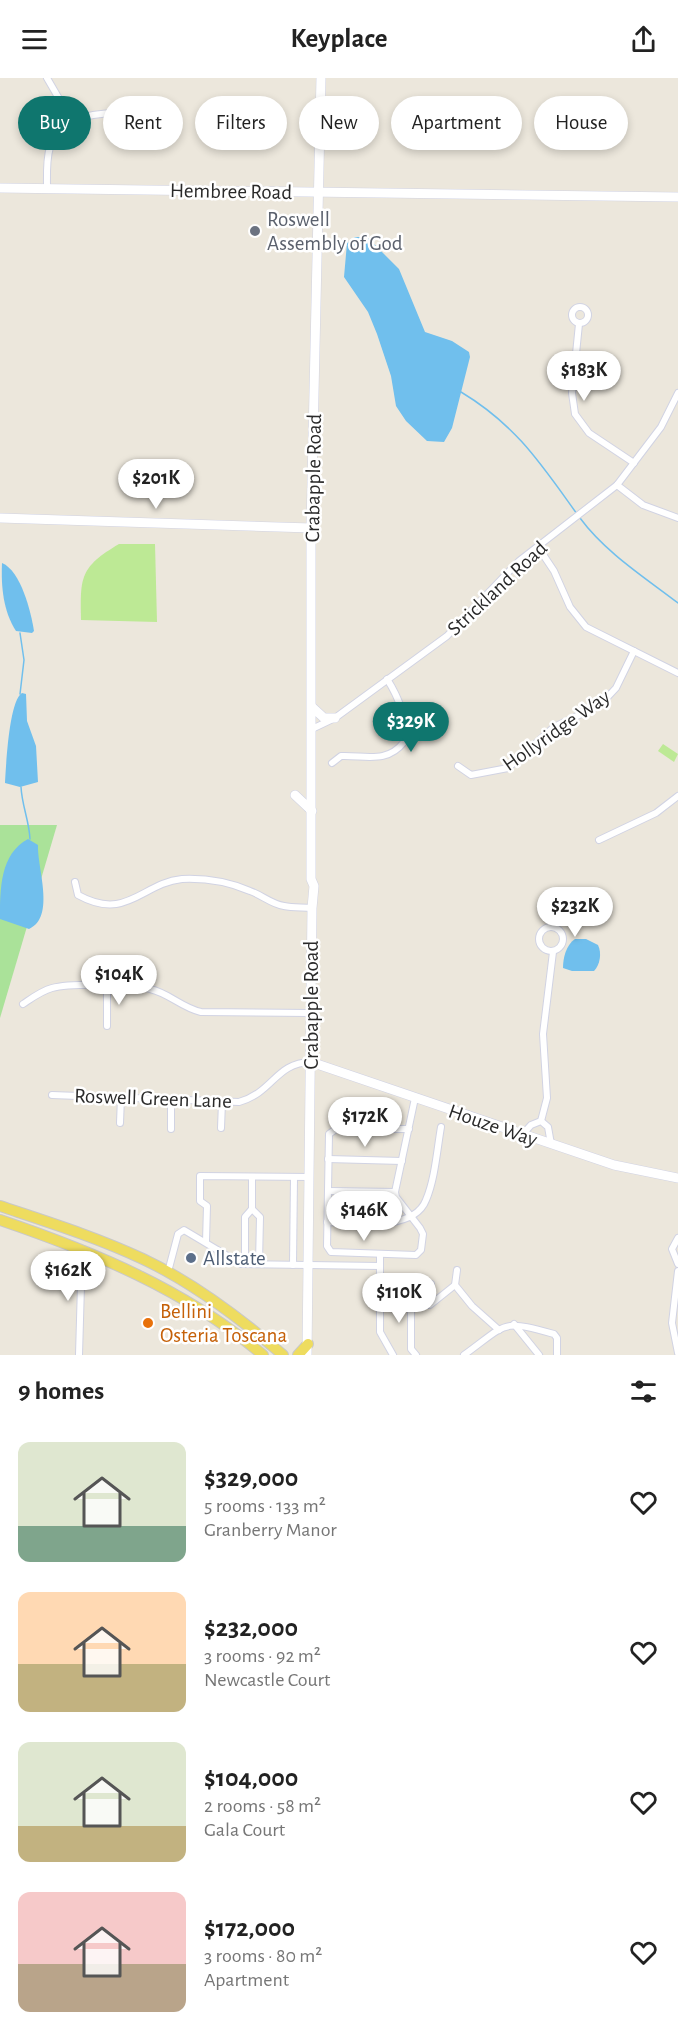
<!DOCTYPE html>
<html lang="en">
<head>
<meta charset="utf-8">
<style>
  body { margin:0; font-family:"Alegreya Sans",sans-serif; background:#f6f6f6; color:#222; height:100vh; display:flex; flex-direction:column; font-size:22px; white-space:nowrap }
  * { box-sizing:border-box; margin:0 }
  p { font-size:20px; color:#767676 }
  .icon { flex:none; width:33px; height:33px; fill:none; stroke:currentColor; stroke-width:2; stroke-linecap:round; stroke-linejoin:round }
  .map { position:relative; height:1277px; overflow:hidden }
  .side { display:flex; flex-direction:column; background:#fff; flex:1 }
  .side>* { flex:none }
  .top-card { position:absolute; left:18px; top:18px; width:642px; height:54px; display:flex; gap:12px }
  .price { position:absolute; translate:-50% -51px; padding:0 14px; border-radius:21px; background:#fff; color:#222; font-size:20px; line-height:39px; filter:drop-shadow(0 2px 3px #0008) }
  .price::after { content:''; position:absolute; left:50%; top:36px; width:18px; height:14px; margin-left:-9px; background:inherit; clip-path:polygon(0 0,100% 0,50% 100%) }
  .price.current { background:#0f766e; color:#fff }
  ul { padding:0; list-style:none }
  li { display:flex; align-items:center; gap:18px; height:150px; padding:0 18px }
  li span { display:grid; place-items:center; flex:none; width:168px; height:120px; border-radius:12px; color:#555 }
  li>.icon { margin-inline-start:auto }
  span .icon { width:72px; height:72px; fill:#fffc; stroke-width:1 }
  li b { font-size:26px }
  h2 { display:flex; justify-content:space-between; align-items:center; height:72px; padding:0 18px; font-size:26px }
  .tag { padding:0 21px; border-radius:27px; background:#fff; box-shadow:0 3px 9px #0003; font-size:21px; line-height:54px }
  .tag.current { background:#0f766e; color:#fff }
  header { display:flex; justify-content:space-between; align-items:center; height:78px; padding:0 18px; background:#fff; font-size:27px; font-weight:700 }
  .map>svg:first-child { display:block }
</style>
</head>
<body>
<header><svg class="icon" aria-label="menu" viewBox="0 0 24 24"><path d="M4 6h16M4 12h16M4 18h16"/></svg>Keyplace<svg class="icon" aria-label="share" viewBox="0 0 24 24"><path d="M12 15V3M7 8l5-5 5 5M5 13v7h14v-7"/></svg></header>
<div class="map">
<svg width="678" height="1277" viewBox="0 0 678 1277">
  <rect width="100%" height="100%" fill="#ece7dc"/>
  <polygon fill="#aae299" points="0,747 57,747 0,940"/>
  <g fill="#bde995">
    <path d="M119 466H155L157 544 81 542C80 499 80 489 119 466Z"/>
    <polygon points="663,666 678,676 674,684 658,673"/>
  </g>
  <g fill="#70bfed">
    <polygon points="355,159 367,159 399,191 425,254 452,263 469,274 470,279 452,350 444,364 427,363 406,343 396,328 391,298 377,256 368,234 344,199 347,165"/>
    <path d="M2 485C21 493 31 534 34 553L32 555 16 553C3 533 1 508 2 485Z"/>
    <path d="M22 615 26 616 27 643 36 668 38 704 20 709 5 705C6 688 9 623 22 615Z"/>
    <path d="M28 761 38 767C37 790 56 839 29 851L0 841C0 811 0 776 28 761Z"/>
    <path d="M575 861H586L598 867C602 875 600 887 594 893H572L563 890C563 880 566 867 575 861Z"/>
  </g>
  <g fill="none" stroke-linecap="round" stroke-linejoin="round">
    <g stroke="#70bfed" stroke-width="1.5">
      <path d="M461 314C516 347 541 386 577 436"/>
      <path d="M580 440C605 474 644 499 678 525"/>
      <polyline points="20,616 24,582 20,555"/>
      <path d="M21 709C22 728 29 742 30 761"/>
    </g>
    <defs>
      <g id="street">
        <polyline points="47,0 72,43"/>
        <path d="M47 110C47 97 46 82 50 69 67 22 138 37 176 38"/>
        <circle cx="580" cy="237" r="8"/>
        <polyline points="579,246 572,315 575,336 589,355 634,385"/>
        <polyline points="617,407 643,427 678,440"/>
        <polyline points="538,469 554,493 570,529 586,549 678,595"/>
        <polyline points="312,651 335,640 447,558 519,483 617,407 661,349 678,315"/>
        <path d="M332 685 341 678C365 677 387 686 404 664 409 644 398 618 387 601"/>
        <polyline points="458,688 471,697 508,690 554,649 600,627 616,610 634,573"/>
        <polyline points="599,762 656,735 678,718"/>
        <path d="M75 804 78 817C127 844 142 805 182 801 205 800 229 804 250 813 262 817 271 826 284 828 293 830 303 829 312 830"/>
        <polyline points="550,825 551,849"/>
        <circle cx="551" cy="861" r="12"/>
        <path d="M23 926C32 920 41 913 52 910 69 905 133 906 150 911 169 915 182 930 201 934L311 935"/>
        <polyline points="107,948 107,909"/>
        <path d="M52 1017 239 1024C274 1014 275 985 311 984"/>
        <polyline points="541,1043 547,1020 543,956 553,874"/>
        <polyline points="120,1045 121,1019"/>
        <polyline points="221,1050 222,1024"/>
        <polyline points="171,1051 171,1022"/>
        <polyline points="409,1051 336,1051 329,1056 327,1168 331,1174 416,1177 421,1172 423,1156 420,1150 396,1119 395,1114 415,1020"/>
        <polyline points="522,1057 531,1047 541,1043 548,1049 551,1066"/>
        <polyline points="328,1081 402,1083"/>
        <polyline points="328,1113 395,1114"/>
        <polyline points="252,1131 260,1139 259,1185"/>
        <path d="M327 1144C353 1145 414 1154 426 1122 435 1101 437 1072 441 1049"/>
        <polyline points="678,1160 672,1171 678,1186"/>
        <polyline points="206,1164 207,1128 200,1123 200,1098 310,1099"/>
        <polyline points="380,1176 380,1254 393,1277"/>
        <polyline points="245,1185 245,1139 252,1131 252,1099"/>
        <polyline points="293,1187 294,1099"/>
        <polyline points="457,1192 455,1207 472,1228 499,1252"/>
        <polyline points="678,1193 672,1245 678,1275"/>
        <polyline points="168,1194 178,1156 184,1152 241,1186 380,1188"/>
        <polyline points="380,1206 431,1206"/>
        <polyline points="411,1206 411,1271 416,1277"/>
        <polyline points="411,1227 430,1227 455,1207"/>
        <polyline points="514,1246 539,1277"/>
        <polyline points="79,1277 82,1172"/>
        <path d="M464 1277C508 1245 501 1241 554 1256L557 1260V1277"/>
      </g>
      <g id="secondary">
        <polyline points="0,110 678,119"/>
        <polyline points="0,440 311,450"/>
        <polyline points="312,629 324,640 335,640"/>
        <polyline points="295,717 312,733"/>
        <polyline points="311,984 614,1087 678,1100"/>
        <polyline points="307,1277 312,830 314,808 311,801 311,450 321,0"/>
      </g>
      <g id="primary">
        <path d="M0 1128C48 1144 96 1159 143 1181 194 1205 240 1240 283 1277"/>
        <path d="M0 1142C94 1174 186 1212 263 1277"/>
        <polyline points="298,1277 308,1266"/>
      </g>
    </defs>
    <use href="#street" stroke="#d1d3e3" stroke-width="8"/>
    <use href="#secondary" stroke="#d1d3e3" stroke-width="10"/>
    <use href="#primary" stroke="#c8c8c8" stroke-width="12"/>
    <use href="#street" stroke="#fff" stroke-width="6"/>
    <use href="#secondary" stroke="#fff" stroke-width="9"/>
    <use href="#primary" stroke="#eedc5f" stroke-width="10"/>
  </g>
  <circle fill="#6b7280" stroke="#fff" stroke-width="2" cx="255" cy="153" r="6"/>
  <circle fill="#5c6f8a" stroke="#fff" stroke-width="2" cx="191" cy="1180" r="6"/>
  <circle fill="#e8710a" stroke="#fff" stroke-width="2" cx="148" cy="1245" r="6"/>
  <g text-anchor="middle" stroke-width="5" stroke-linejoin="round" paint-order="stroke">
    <g font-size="21" fill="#2a2a2a" stroke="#fff">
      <text transform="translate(231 113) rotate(1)" y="7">Hembree Road</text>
      <text transform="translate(313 400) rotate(-89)" y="7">Crabapple Road</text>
      <text transform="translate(497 510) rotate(-43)" y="7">Strickland Road</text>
      <text transform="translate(556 652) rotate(-35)" y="7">Hollyridge Way</text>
      <text transform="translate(311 927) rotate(-90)" y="7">Crabapple Road</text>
      <text transform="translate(153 1020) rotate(2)" y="7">Roswell Green Lane</text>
      <text transform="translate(493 1047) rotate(19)" y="7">Houze Way</text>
    </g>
    <g font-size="21" fill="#5b616d" stroke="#fff" text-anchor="start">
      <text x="267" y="148">Roswell<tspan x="267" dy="24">Assembly of God</tspan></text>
    </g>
    <g font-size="21" fill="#4e5e75" stroke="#fff" text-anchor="start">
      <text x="203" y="1187">Allstate</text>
    </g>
    <g font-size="21" fill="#c56008" stroke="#fff" text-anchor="start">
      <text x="160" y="1240">Bellini<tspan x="160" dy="24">Osteria Toscana</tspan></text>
    </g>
  </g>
</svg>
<b class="price" style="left:584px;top:324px">$183K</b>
<b class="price" style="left:156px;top:432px">$201K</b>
<b class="price current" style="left:411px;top:675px">$329K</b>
<b class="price" style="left:575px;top:860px">$232K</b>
<b class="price" style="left:119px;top:928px">$104K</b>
<b class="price" style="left:365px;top:1070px">$172K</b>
<b class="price" style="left:364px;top:1164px">$146K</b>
<b class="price" style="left:68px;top:1224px">$162K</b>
<b class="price" style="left:399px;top:1246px">$110K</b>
<div class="top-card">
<a class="tag current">Buy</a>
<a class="tag">Rent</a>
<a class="tag">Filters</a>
<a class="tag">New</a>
<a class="tag">Apartment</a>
<a class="tag">House</a>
</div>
</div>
<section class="side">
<h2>9 homes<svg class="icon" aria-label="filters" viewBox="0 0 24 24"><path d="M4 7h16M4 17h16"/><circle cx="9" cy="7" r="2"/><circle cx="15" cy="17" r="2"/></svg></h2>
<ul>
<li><span style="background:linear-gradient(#dfe7d0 70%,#7fa58c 0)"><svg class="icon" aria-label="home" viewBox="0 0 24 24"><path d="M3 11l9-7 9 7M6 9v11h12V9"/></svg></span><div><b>$329,000</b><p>5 rooms · 133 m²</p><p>Granberry Manor</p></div><svg class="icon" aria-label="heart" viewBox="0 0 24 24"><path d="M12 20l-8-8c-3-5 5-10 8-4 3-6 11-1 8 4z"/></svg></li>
<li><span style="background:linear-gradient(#ffd9b3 60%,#c2b280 0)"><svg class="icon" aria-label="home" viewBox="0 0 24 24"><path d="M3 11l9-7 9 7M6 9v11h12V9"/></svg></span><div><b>$232,000</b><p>3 rooms · 92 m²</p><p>Newcastle Court</p></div><svg class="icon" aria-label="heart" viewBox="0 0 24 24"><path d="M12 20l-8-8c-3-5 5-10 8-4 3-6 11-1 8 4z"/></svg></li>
<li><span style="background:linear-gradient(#dfe7d0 70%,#c2b280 0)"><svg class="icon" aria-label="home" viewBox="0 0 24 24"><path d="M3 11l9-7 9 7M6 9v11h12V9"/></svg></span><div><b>$104,000</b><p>2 rooms · 58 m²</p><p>Gala Court</p></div><svg class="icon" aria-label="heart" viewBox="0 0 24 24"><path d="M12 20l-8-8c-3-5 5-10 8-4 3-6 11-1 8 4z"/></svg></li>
<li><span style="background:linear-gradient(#f6c9c9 60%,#b9a48a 0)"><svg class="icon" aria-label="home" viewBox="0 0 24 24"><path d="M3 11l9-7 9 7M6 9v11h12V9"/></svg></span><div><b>$172,000</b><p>3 rooms · 80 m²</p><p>Apartment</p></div><svg class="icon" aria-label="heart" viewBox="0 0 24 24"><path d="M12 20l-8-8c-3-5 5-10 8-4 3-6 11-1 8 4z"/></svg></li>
</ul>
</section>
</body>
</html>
